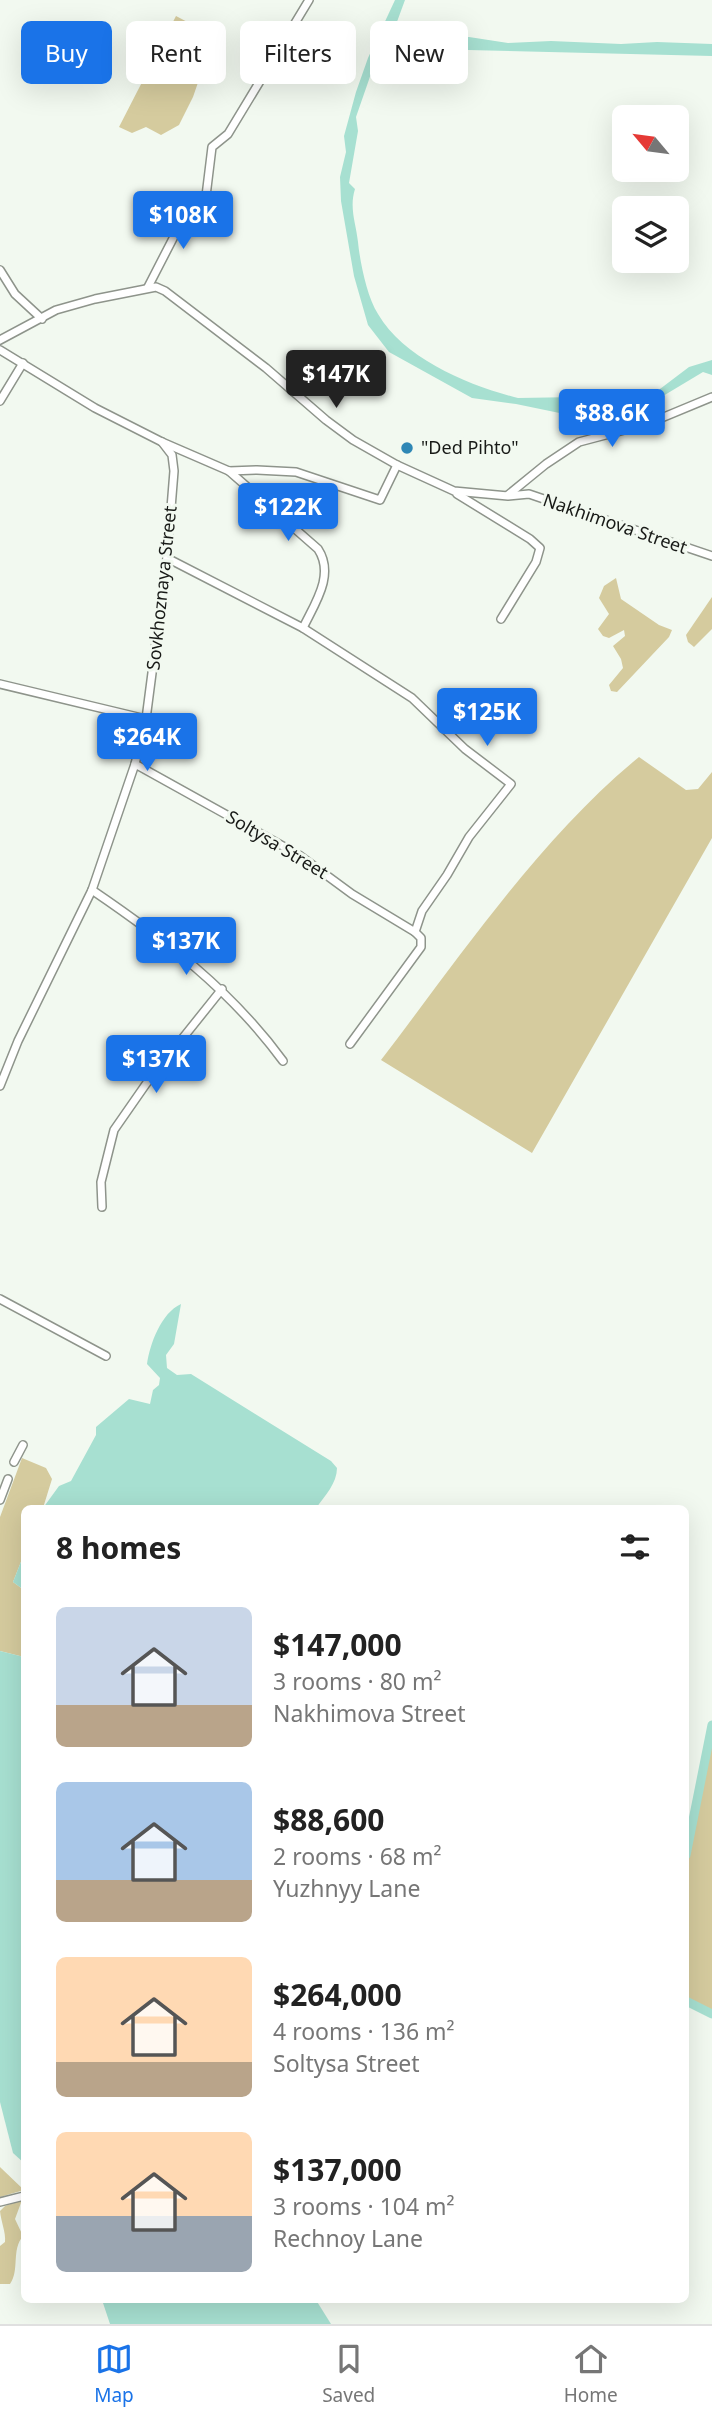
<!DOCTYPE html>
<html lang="en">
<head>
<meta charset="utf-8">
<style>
  body { margin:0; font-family:"Noto Sans",sans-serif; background:#f6f6f6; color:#222; height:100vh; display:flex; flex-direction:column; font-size:26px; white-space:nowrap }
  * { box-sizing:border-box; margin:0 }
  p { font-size:23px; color:#767676 }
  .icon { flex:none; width:38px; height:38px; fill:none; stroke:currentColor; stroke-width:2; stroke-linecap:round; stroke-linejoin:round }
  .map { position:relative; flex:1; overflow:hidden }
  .details { position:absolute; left:21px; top:1505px; width:668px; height:798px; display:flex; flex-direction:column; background:#fff; border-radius:10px; box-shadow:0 7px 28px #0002 }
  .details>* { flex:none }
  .top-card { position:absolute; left:21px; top:21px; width:670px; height:63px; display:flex; gap:14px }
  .needle { width:46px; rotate:299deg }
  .tools { position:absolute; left:612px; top:105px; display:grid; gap:14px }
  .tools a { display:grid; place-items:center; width:77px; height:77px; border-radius:10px; background:#fff; box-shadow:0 7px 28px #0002; font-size:35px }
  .price { position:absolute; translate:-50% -60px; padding:0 16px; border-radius:7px; background:#1a73e8; color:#fff; font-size:23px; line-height:46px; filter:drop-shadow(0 2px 4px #0008) }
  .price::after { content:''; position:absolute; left:50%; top:42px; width:21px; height:16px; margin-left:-10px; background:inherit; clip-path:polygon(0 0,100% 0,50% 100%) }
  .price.current { background:#222; color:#fff }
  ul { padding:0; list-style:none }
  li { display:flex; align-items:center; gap:21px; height:175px; padding:0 35px }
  li span { display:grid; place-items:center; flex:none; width:196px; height:140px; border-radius:10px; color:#555 }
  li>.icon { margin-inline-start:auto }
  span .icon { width:84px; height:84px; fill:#fffc; stroke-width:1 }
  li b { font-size:30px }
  h2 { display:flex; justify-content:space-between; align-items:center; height:84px; padding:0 35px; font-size:30px }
  .pill { padding:0 24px; border-radius:10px; background:#fff; box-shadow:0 7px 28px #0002; font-size:24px; line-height:63px }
  .pill.current { background:#1a73e8; color:#fff }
  .tab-bar { display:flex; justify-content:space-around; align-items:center; height:98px; border-top:2px solid #e0e0e0; background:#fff; font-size:19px; color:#767676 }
  .tab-bar a { display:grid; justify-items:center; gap:4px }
  .tab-bar .current { color:#1a73e8 }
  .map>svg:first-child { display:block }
</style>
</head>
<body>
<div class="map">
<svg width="712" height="2324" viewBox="0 0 712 2324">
  <rect width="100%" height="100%" fill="#f2f9f0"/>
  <g fill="#d5cb9e">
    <polygon points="176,16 214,36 193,97 179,125 161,135 146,127 132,133 119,127"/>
    <polygon points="616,578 621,599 659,625 672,630 669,637 617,692 611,691 609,685 623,668 621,659 613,646 625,636 624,630 609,638 603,636 598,629 609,614 599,598 604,586"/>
    <polygon points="712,597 712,629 694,647 688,642 686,635"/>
    <path d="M639 757 686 790 698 789 712 772V838L532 1153 381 1060C460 957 539 839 639 757Z"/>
    <polygon points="22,1458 46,1468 52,1479 43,1508 24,1508 24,1554 13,1582 24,1590 24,1657 0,1651 0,1517"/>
    <polygon points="712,1725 712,2014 686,2001 686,1855"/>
    <polygon points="0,2167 1,2168 24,2190 0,2197"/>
    <path d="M22 2200 15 2219 23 2236C11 2250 20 2270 10 2284H0V2246L5 2242C6 2232 1 2222 0 2211L5 2206Z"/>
  </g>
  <g fill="#a7e0d1">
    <path d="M395 0H405L391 38 469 37 508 43 551 41 621 44 657 42 712 44V56L384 48 373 68 356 117 358 131 349 183 355 189C349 208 356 223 358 242 360 262 367 297 378 314 404 359 470 386 518 398L638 396 656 392 689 367 712 360V375L703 372 638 411 600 404 574 416 516 404 472 398 389 352 368 325 354 276 341 201 340 177 346 152 344 136 356 92 368 58Z"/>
    <path d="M181 1304 174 1344 166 1355 167 1368 177 1375 191 1374 331 1461 337 1468C337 1483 325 1496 316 1508H43L59 1486 71 1481 96 1435V1427L129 1399 150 1404 153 1390 159 1385 160 1378 147 1364C150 1344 161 1313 181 1304Z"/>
    <polygon points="24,1554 24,1590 13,1582"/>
    <polygon points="0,1651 24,1657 24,2163 13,2153 0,2102"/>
    <polygon points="102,2300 316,2300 331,2324 110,2324"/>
  </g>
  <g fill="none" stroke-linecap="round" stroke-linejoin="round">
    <g stroke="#a7e0d1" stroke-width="9">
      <polyline points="686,1855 712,1725"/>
      <polyline points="686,2001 712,2014"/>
    </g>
    <defs>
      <g id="minor">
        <polyline points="0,270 15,294 42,319"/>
        <polyline points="148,287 183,219 206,196 212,147 228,134 309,0"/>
        <polyline points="0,340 56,310 95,299 156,287 165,291 266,368 326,420 353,440 397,465 454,491 508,496 529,494 712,556"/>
        <polyline points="0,350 95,408 162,442 229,471 257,470 296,472 380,500 397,465"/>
        <polyline points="0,401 23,363"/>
        <path d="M229 471 318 549C335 575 315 603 303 628"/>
        <polyline points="457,494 530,539 540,548 536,562 501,619"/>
        <polyline points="508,495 546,464 579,442 647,424 712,397"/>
        <polyline points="167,558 303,628 412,698 465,749 511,784 469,837 447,875 422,911 415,932 421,938 421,947 350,1044"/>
        <polyline points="0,684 146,719"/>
        <polyline points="135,764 299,855 352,894 415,932"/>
        <path d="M92 890C164 939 231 990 283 1061"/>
        <polyline points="0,1086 18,1041 92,890 135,764 146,719 167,558 174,471 172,455 162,442"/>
        <polyline points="102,1207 101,1182 114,1130 146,1084 222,989"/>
        <polyline points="0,1299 106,1356"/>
        <polyline points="14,1462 23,1445"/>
        <polyline points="0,1500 8,1479"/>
        <polyline points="0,2202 24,2196"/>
      </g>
    </defs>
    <use href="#minor" stroke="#8e948b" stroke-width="10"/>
    <use href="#minor" stroke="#fff" stroke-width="7"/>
  </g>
  <circle fill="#2f87b5" stroke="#f2f9f0" stroke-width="2.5" cx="407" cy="448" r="7"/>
  <g text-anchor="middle" stroke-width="6" stroke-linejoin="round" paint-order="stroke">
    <g font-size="18" fill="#181a17" stroke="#f2f9f0" text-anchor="start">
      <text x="421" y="454">"Ded Pihto"</text>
    </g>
    <g font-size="18" fill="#181a17" stroke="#f2f9f0">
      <text transform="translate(615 524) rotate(19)" y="6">Nakhimova Street</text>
      <text transform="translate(162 588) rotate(-84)" y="6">Sovkhoznaya Street</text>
      <text transform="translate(277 845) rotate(31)" y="6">Soltysa Street</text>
    </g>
  </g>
</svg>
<div class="tools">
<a><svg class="needle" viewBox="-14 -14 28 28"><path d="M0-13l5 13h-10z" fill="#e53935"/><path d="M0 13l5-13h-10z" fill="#767676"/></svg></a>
<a><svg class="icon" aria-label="layers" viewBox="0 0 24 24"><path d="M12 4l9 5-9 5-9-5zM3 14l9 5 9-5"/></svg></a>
</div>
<b class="price" style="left:183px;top:251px">$108K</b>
<b class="price current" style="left:336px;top:410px">$147K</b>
<b class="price" style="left:612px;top:449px">$88.6K</b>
<b class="price" style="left:288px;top:543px">$122K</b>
<b class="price" style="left:487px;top:748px">$125K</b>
<b class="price" style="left:147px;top:773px">$264K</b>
<b class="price" style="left:186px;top:977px">$137K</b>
<b class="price" style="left:156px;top:1095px">$137K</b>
<div class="top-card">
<a class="pill current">Buy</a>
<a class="pill">Rent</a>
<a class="pill">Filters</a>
<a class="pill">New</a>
</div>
<section class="details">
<h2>8 homes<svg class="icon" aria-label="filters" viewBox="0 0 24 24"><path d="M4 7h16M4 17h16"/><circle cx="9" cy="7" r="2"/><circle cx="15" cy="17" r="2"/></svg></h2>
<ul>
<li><span style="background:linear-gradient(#c9d6e8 70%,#b9a48a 0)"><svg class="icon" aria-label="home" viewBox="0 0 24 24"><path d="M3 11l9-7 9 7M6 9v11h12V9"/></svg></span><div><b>$147,000</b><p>3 rooms · 80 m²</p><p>Nakhimova Street</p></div></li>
<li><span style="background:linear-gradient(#a9c7e8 70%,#b9a48a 0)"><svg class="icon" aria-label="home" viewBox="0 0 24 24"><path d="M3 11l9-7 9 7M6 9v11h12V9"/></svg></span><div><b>$88,600</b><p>2 rooms · 68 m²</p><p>Yuzhnyy Lane</p></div></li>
<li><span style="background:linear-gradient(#ffd9b3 75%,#b9a48a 0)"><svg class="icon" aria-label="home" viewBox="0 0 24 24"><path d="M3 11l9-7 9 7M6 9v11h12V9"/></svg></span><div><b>$264,000</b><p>4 rooms · 136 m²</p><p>Soltysa Street</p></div></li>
<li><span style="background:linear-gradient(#ffd9b3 60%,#9aa5b1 0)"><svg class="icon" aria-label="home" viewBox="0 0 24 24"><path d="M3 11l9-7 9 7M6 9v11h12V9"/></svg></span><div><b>$137,000</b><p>3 rooms · 104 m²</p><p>Rechnoy Lane</p></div></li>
</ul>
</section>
</div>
<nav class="tab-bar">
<a class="current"><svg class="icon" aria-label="map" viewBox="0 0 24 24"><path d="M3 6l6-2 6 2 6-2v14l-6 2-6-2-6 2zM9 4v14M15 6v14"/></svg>Map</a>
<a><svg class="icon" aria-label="saved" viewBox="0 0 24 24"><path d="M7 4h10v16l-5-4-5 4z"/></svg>Saved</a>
<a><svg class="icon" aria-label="home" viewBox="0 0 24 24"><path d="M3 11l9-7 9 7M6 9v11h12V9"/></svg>Home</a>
</nav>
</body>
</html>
